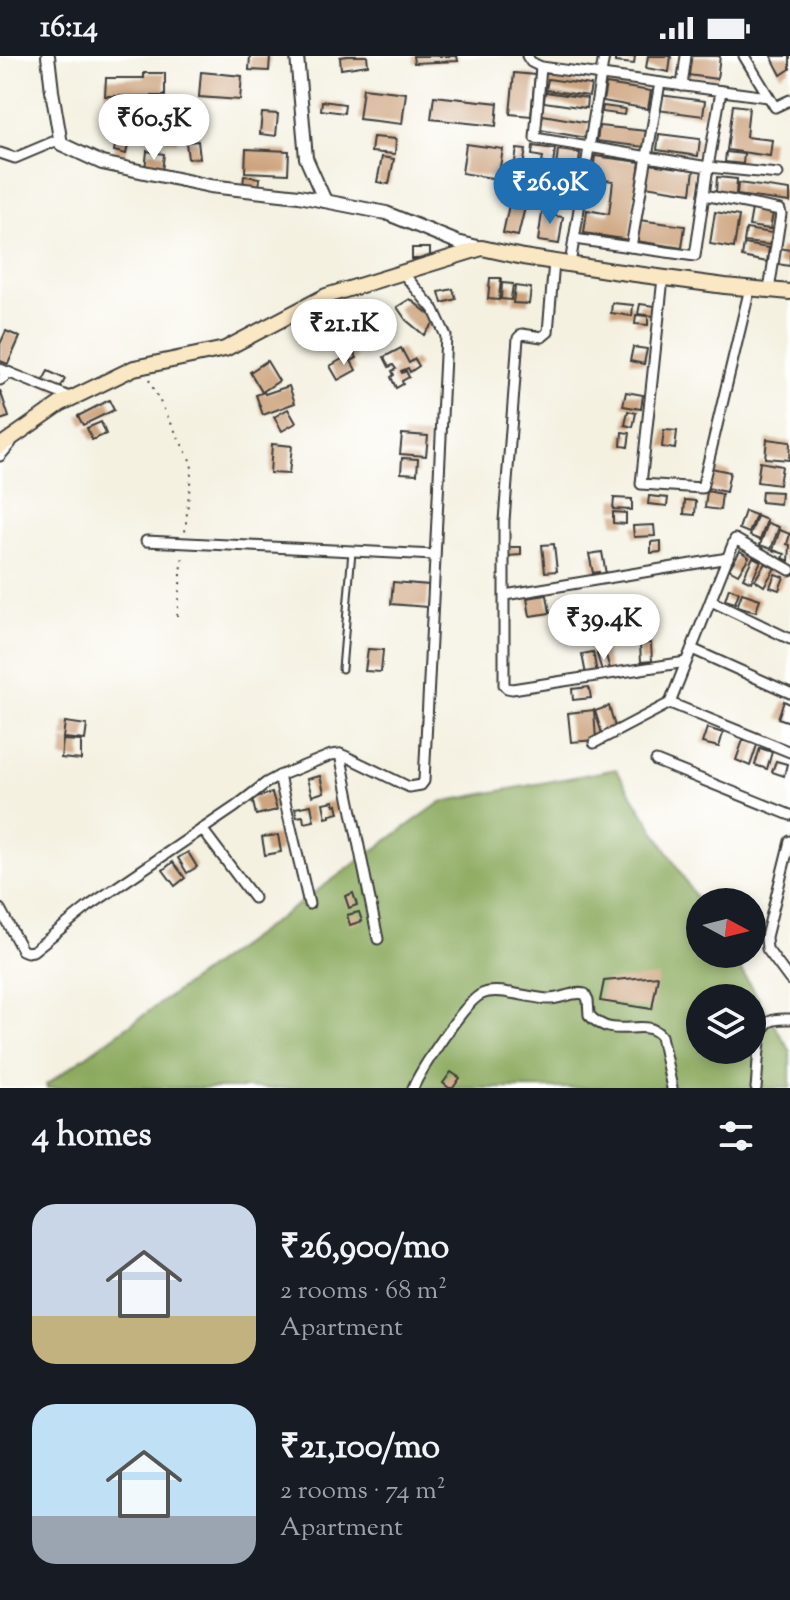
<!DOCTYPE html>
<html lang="en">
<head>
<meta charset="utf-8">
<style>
  body { margin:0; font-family:"Sorts Mill Goudy",serif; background:#242831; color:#f1f3f6; height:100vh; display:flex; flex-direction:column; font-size:30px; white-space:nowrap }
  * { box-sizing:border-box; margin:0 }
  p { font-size:26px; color:#9ea1a6 }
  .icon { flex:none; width:44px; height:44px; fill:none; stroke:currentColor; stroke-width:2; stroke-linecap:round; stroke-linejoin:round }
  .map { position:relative; height:1032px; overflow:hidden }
  .drawer { display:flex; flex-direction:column; background:#171b24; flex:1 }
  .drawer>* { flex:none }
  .needle { width:52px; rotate:97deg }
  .tools { position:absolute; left:686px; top:832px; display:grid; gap:16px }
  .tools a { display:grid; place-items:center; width:80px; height:80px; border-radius:50%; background:#171b24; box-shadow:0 4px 12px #0003; font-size:40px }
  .price { position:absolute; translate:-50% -68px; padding:0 18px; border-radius:28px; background:#fff; color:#222; font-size:26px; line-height:52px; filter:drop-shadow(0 2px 4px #0008) }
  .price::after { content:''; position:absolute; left:50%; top:48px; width:24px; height:18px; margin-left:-12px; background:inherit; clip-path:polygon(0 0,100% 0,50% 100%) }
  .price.selected { background:#1f6fb2; color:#fff }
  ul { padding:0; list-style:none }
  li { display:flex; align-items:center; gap:24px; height:200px; padding:0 32px }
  li span { display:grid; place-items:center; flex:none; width:224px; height:160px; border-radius:24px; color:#555 }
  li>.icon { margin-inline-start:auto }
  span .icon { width:96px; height:96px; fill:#fffc; stroke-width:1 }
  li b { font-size:34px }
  h2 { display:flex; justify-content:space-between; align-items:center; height:96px; padding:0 32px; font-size:34px }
  .status { display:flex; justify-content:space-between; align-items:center; height:56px; padding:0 40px; background:#171b24; direction:ltr }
  .status svg { height:22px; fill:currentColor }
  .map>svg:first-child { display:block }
</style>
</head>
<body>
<div class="status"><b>16:14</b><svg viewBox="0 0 49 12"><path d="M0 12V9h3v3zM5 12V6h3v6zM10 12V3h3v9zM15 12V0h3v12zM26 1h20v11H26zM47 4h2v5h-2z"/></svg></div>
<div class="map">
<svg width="790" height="1032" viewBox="0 0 790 1032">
  <rect width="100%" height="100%" fill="#fff"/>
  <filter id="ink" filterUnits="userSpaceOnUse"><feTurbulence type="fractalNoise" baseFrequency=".0125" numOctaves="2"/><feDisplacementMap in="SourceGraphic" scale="16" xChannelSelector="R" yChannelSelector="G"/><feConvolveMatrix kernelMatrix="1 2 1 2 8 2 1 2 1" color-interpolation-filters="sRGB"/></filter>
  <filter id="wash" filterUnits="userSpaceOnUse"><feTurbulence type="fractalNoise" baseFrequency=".006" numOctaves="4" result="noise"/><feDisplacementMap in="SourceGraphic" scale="32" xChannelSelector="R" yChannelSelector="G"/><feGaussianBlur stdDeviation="1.8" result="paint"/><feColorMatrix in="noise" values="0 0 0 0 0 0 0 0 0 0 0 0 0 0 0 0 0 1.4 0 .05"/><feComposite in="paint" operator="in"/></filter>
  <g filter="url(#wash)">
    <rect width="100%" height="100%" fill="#f4f1e1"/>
    <path fill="#8caa5e" stroke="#54633d" stroke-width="2" fill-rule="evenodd" d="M616 713 700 848V898H731L790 994V1032H47L46 1029 441 746ZM700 942H752V994H700Z"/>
    <g id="blocks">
      <g fill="#cda47f">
        <polygon points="250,0 270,0 269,15 249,14"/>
        <polygon points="347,0 367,0 368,9 341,13 340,1"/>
        <polygon points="413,0 457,0 458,5 414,7"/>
        <polygon points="615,0 635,0 634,8 615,6"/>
        <polygon points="648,0 671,0 669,16 646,12"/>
        <polygon points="691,0 720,0 717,23 688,19"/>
        <polygon points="771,0 790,0 790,13 781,19"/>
        <polygon points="201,16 242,20 240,44 199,41"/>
        <polygon points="144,17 165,17 165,40 105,40 106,22 144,22"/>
        <polygon points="514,17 535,19 531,60 510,58"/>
        <polygon points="548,23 591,29 589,40 546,34"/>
        <polygon points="606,28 651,35 648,53 603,45"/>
        <polygon points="363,32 406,37 402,68 359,63"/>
        <polygon points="545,36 587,42 586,52 544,46"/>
        <polygon points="660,39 705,45 703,60 657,54"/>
        <polygon points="434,40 498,47 496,70 431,63"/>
        <polygon points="322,45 345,48 344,57 321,54"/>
        <polygon points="144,48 155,48 155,63 144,62"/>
        <polygon points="733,49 749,51 746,81 772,84 770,100 727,94"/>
        <polygon points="603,50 625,53 624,59 602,56"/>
        <polygon points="158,51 166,51 165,65 157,64"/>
        <polygon points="262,57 278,58 276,80 260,78"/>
        <polygon points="543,59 589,67 587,82 540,74"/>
        <polygon points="167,67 179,68 177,86 165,85"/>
        <polygon points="599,70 646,75 644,91 597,85"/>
        <polygon points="118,73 131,75 126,98 114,95"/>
        <polygon points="659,78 700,83 698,100 657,94"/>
        <polygon points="373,81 396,83 395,98 371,96"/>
        <polygon points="198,85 200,102 188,103 186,86"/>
        <polygon points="466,88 503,93 498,123 462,117"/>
        <polygon points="533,90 555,93 553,109 542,107 543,101 532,99"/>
        <polygon points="246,93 289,95 288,118 245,116"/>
        <polygon points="517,93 526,94 519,131 511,129"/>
        <polygon points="558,94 580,97 578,114 556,111"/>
        <polygon points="147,95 164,98 162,116 145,114"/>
        <polygon points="726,96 744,98 743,108 725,106"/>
        <polygon points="595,100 640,106 629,184 584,177 587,154 609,158 613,125 592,122"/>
        <polygon points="382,101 394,103 389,128 377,126"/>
        <polygon points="649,108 694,114 691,137 645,130"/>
        <polygon points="244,120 260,122 259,133 243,131"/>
        <polygon points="717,121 737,123 736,139 716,137"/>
        <polygon points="738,127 790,134 790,146 737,139"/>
        <polygon points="512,135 528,139 518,180 503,177"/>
        <polygon points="543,150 557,152 555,160 563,161 559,188 538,185"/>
        <polygon points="752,153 773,157 770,173 749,170"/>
        <polygon points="715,156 739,160 734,192 710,188"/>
        <polygon points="639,164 685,170 682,192 636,185"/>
        <polygon points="746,173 772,177 770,189 744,186"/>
        <polygon points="744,188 769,192 767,206 742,201"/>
        <rect x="412" y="192" width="18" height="11"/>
        <polygon points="780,192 790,194 790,210 777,208"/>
        <polygon points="490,222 501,222 499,244 488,243"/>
        <polygon points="502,227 513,228 511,244 501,243"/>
        <polygon points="515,230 531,232 529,248 513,247"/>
        <polygon points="453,233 456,243 442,247 439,236"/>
        <polygon points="410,243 436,264 424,279 406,264 397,251"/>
        <polygon points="612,247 633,249 632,260 611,257"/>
        <polygon points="640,248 655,250 654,260 638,258"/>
        <polygon points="636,259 648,260 648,269 635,268"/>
        <polygon points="371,267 377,279 370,282 364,271"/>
        <polygon points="357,269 364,281 345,292 338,280"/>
        <polygon points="6,275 20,281 8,308 0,305 0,288"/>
        <polygon points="633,291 647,293 644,308 630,305"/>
        <polygon points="401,292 409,307 415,303 419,310 410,316 408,312 401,315 402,317 406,315 409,321 402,325 403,328 396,332 391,321 394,319 392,315 396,313 393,309 389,311 384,301"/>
        <polygon points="354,296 357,302 351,305 356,314 338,324 330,310"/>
        <polygon points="267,305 279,325 262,336 250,316"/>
        <polygon points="48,315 65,323 58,337 41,328"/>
        <polygon points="289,330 295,347 263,359 256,339 264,336 265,338"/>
        <polygon points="0,334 9,361 0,364"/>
        <polygon points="626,336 643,339 641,353 623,350"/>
        <polygon points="109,344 114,354 83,369 78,360"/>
        <polygon points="288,353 296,367 282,375 274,361"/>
        <polygon points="628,355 636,357 633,371 625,369"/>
        <polygon points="101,366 106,378 92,384 87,372"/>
        <polygon points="664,374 677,375 675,393 662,391"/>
        <polygon points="622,376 630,377 628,391 621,390"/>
        <polygon points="402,378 428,380 426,400 400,398"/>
        <polygon points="767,383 790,386 789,404 765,402"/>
        <polygon points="272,388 292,390 289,418 270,417"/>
        <polygon points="402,402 418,403 417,418 401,417"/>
        <polygon points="760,406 782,410 779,429 757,426"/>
        <polygon points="711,412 730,416 726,436 707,432"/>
        <polygon points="707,435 722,438 720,454 705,452"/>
        <polygon points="762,435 781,436 780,448 761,446"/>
        <polygon points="649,440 668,442 667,450 648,448"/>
        <polygon points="614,442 632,443 632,454 613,453"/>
        <polygon points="685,444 696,445 695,459 684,458"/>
        <polygon points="745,455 756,459 749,477 739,473"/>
        <polygon points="613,456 626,457 626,468 613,467"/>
        <polygon points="757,460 767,464 760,484 750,480"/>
        <polygon points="768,467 779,471 771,493 760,489"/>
        <polygon points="654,469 655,480 634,481 633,470"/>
        <polygon points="780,474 790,478 787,488 790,489 789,505 783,502 785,498 773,494"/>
        <polygon points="661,485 661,496 651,497 651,486"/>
        <polygon points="554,488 557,515 545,516 542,489"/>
        <polygon points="508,491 521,491 521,499 508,500"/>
        <polygon points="740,495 749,501 738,518 729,513"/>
        <polygon points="602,496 606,518 600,520 599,516 593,517 589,498"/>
        <polygon points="753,501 761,505 751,526 743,522"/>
        <polygon points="765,507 775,512 764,530 755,524"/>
        <polygon points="775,518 784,521 779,534 770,531"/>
        <polygon points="393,526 429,529 427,551 391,548"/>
        <polygon points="729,532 739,536 735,547 725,544"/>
        <polygon points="742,537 760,543 756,556 737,551"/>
        <polygon points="547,539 550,557 530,560 527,542"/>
        <polygon points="585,562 587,574 568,577 566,564"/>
        <polygon points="651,587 652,605 641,606 640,588"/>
        <polygon points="368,593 383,594 381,616 365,615"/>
        <polygon points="593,596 597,617 586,619 582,598"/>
        <polygon points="605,596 610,613 602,615 597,598"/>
        <polygon points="589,631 591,642 573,644 572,633"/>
        <polygon points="784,645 790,648 790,666 778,662"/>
        <polygon points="609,650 616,674 602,678 595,655"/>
        <polygon points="594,654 596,684 571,686 568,657"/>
        <polygon points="65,666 87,669 85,684 63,682"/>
        <polygon points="707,672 723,677 719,691 702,687"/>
        <polygon points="63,684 81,685 81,704 61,702"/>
        <polygon points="743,684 757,689 750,710 736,704"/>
        <polygon points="760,692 772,696 767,713 755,709"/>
        <polygon points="776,705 787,708 784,720 772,716"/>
        <polygon points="320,720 324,736 312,740 307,723"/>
        <polygon points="272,737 277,754 256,759 252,742"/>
        <polygon points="334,745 334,749 337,748 339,757 330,759 330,761 326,762 323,747"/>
        <polygon points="311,749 314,765 304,767 303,760 297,761 295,752"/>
        <polygon points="278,779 281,796 265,799 262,781"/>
        <polygon points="188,796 197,811 187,817 178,802"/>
        <polygon points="173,806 185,822 175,830 163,814"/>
        <polygon points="353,837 357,849 349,852 345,840"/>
        <polygon points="359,856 362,865 350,869 347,859"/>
        <polygon points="658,920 652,953 600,945 604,925"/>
        <polygon points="451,1016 460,1022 453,1032 449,1032 443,1027"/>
      </g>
    </g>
  </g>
  <g filter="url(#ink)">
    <use href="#blocks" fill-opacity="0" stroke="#3c3c3a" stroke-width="2"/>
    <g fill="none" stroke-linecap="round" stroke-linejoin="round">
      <defs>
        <polyline id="service" points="342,613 352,495"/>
        <g id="minor">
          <polyline points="527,0 531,6 541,11"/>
          <polyline points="744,0 775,51 790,44"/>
          <polyline points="682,30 686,0"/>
          <polyline points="721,35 708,111 778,118"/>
          <polyline points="0,97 15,102 60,83"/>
          <polyline points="704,139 780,154 781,158 769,234"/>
          <polyline points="574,183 695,200 708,111 535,82 541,11 768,41"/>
          <polyline points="631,191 660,27"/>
          <polyline points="554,206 548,276 542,281 522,278 518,282 504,465 504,629 507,632 512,633 686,606"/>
          <polyline points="570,208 604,0"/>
          <polyline points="663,222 641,428 702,432 750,232"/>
          <polyline points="0,313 72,342"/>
          <polyline points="0,324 10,317"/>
          <polyline points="0,400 11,387"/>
          <polyline points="146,485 435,499"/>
          <polyline points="790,514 735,483 670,647 790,696"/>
          <polyline points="505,539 728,502"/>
          <polyline points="711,545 790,583"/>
          <polyline points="692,593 790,637"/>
          <polyline points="594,687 670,647"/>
          <polyline points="340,698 378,883"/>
          <polyline points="656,705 790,759"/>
          <polyline points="279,720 309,848"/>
          <polyline points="202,773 254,842"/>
          <polyline points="790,785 766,881 767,893 790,924"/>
          <polyline points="0,853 22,894 27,896 33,895 89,850 235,751 266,727 279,720 331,699 340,698 347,701 409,731 421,729 424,725 446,280 434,254 402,216"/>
          <path d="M413 1032C420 1015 466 944 482 938 497 930 531 943 549 943 562 943 572 935 585 938L588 944 589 959C615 987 644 959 661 980L672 1032"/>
          <path d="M756 1032C758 1018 757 979 766 969 771 962 782 963 790 963"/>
        </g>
        <g id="tertiary">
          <polyline points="48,0 52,35 61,88 102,107 210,130 299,140 386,157 457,186 482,192"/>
          <polyline points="297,0 306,102 325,145"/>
        </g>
        <polyline id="secondary" points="0,390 60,348 134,312 225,293 326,240 482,192 523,201 613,215 725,230 790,236"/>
      </defs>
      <use href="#service" stroke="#3c3c3a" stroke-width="9"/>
      <use href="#minor" stroke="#3c3c3a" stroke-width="13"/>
      <use href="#tertiary" stroke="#3c3c3a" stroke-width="16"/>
      <use href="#secondary" stroke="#3c3c3a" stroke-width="18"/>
      <g stroke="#3c3c3a" stroke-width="2" stroke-dasharray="2 6" stroke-linecap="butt">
        <polyline points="149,324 192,408 185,476"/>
        <polyline points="177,560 183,498"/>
      </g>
      <use href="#service" stroke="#fff" stroke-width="5"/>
      <use href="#minor" stroke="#fff" stroke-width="9"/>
      <use href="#tertiary" stroke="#fff" stroke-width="12"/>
      <use href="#secondary" stroke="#fae7c3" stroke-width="14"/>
    </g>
  </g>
</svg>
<div class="tools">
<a><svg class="needle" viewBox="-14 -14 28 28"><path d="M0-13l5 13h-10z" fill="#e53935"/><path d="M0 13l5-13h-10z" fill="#9ea1a6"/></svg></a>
<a><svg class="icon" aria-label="layers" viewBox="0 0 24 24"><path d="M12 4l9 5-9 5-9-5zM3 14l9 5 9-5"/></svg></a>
</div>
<b class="price" style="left:154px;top:106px">₹60.5K</b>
<b class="price selected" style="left:550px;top:170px">₹26.9K</b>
<b class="price" style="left:344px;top:311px">₹21.1K</b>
<b class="price" style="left:604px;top:606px">₹39.4K</b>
</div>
<section class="drawer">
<h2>4 homes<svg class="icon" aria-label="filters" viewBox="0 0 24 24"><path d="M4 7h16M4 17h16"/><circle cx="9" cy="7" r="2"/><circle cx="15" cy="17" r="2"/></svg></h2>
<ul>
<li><span style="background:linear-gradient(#c9d6e8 70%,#c2b280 0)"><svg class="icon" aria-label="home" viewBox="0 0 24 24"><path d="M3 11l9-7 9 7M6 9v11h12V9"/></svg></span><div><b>₹26,900/mo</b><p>2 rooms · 68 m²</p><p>Apartment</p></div></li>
<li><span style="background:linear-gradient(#bfe0f5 70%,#9aa5b1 0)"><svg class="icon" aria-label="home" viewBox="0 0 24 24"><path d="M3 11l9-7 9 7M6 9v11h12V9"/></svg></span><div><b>₹21,100/mo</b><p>2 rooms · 74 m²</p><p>Apartment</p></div></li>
</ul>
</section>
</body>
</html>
